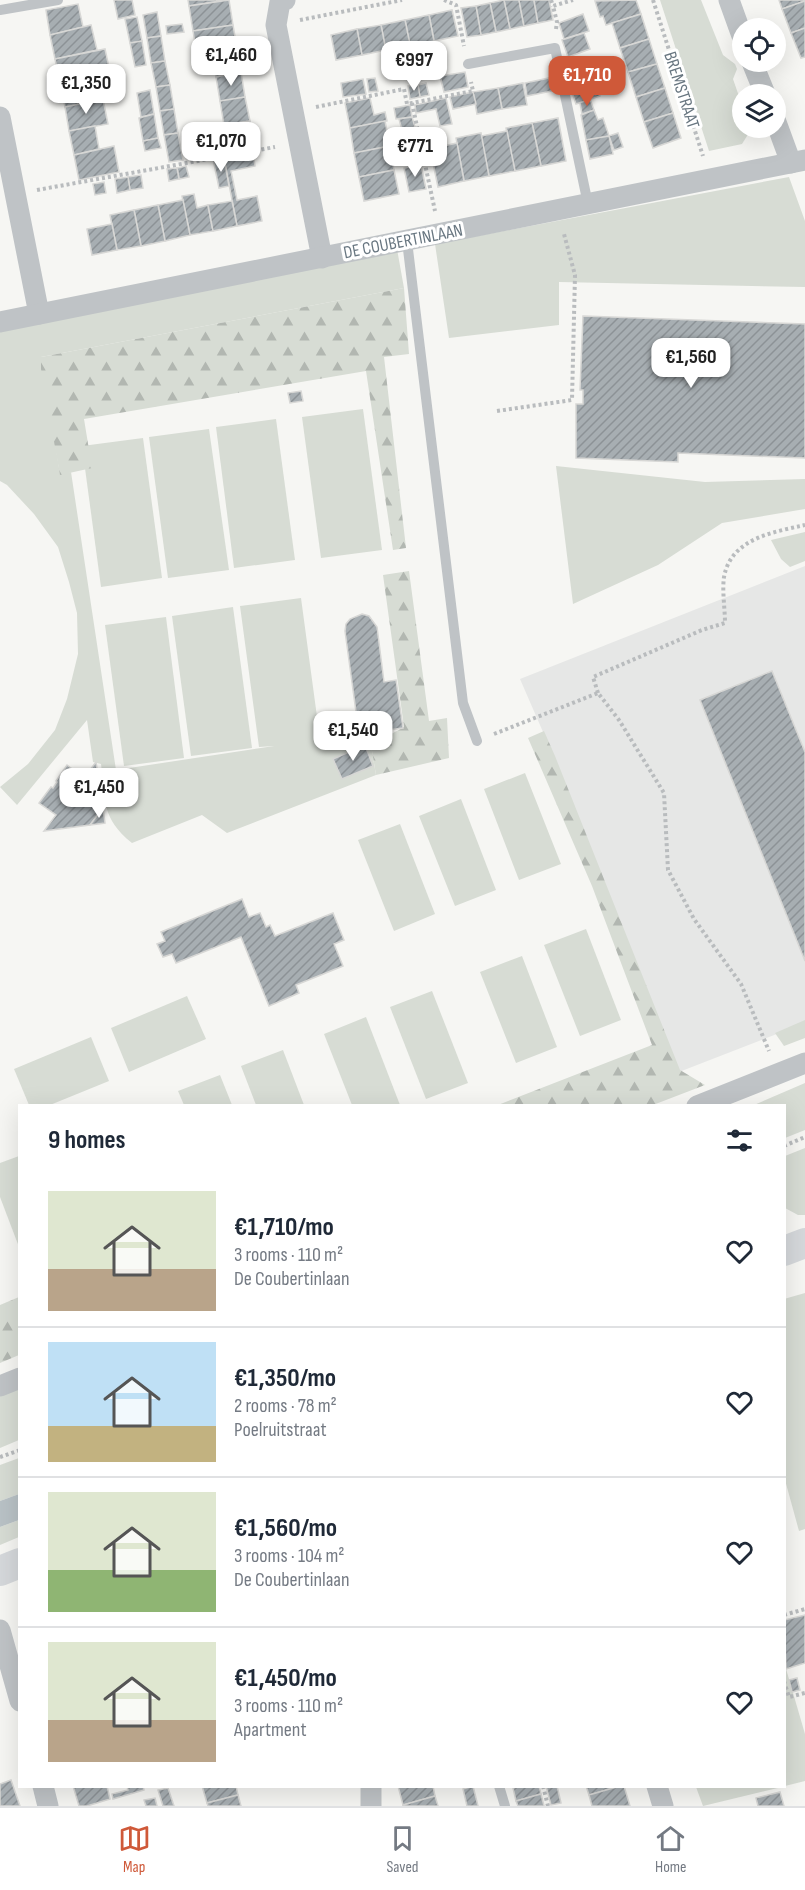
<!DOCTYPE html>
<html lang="en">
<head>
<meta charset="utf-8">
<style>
  body { margin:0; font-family:"Sofia Sans Condensed",sans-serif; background:#f6f6f7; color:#1f2937; height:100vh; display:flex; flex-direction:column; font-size:22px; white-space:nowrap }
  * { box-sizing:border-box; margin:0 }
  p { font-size:20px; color:#747a83 }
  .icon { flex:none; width:33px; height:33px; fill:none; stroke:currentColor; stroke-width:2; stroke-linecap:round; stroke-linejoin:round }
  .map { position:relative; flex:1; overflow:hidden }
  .details { position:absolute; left:18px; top:1104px; width:768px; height:684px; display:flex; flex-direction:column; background:#fff; border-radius:0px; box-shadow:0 6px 24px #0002 }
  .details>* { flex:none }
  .tools { position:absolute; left:732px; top:18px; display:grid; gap:12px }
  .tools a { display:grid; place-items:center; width:54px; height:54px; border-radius:50%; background:#fff; box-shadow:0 6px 24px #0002; font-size:30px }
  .price { position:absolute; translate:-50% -51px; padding:0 14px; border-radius:12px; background:#fff; color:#222; font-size:20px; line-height:39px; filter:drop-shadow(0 2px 3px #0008) }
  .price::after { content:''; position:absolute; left:50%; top:36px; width:18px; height:14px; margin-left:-9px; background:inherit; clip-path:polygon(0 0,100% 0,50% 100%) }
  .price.current { background:#cf5939; color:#fff }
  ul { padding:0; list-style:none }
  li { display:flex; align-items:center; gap:18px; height:150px; padding:0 30px }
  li+li { border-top:2px solid #e0e1e3 }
  li span { display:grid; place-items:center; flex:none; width:168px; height:120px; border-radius:0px; color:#555 }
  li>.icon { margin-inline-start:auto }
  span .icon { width:72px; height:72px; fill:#fffc; stroke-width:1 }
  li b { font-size:26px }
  h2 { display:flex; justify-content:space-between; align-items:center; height:72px; padding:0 30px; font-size:26px }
  .tabs { display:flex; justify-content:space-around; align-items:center; height:84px; border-top:2px solid #e0e1e3; background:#fff; font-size:16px; color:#747a83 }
  .tabs a { display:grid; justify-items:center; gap:3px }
  .tabs .current { color:#cf5939 }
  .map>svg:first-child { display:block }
</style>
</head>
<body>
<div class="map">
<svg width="805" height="1806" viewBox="0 0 805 1806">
  <defs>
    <pattern id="forest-firs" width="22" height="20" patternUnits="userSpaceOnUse" patternTransform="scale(1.5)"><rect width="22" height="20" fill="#d7dcd4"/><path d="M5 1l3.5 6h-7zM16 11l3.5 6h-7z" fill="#b2b7b1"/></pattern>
    <pattern id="building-hatch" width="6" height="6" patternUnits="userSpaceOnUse" patternTransform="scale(1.5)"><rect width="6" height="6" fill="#a7aeb2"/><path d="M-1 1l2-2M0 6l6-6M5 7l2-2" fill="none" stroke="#8c9296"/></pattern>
  </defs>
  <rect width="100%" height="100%" fill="#f6f6f3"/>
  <polygon fill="#e6e7e6" points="805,566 805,1023 679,1072 550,748 520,679"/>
  <g fill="#d7dcd4">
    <polygon points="660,0 701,0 723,55 735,64 737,69 733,79 742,105 742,128 752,128 742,144 709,151"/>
    <polygon points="789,177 805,221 805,287 559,282 559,325 449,338 435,244"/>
    <path d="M397 249 404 288 41 357 60 474 71 472 116 770 274 746 259 747 240 606 301 598 320 739 354 734 371 745 376 775 227 833 202 815 132 843C101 818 106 801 101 764L93 762 87 720 17 805 0 787 28 764 55 730 67 699 78 654 77 613 69 582 58 547 34 514 7 485 0 481V330Z"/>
    <polygon points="363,409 382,550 321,558 302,417"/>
    <polygon points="276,419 295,560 234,568 216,427"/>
    <polygon points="209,429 229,570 168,578 149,437"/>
    <polygon points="143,438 162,578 101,587 82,446"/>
    <polygon points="556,466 705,482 805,479 805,509 722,523 658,565 573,604"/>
    <polygon points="805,532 805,561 790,567 781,559 771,540"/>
    <polygon points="233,607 252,748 191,756 172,616"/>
    <polygon points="166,617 184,758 124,766 105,625"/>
    <polygon points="525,773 561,864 519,880 484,789"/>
    <polygon points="461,799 496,890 455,906 419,816"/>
    <polygon points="400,824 435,914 394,931 358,840"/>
    <polygon points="586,929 621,1020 580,1036 544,945"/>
    <polygon points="522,956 557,1047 516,1063 480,972"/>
    <polygon points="432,991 468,1083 426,1099 390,1007"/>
    <polygon points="187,996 206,1039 129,1072 111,1028"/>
    <polygon points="366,1017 400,1105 352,1105 324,1034"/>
    <polygon points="805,1020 805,1038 784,1046 775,1033"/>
    <polygon points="91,1037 109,1081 50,1105 29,1105 14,1069"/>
    <polygon points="283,1050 304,1105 256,1105 241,1066"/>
    <polygon points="220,1075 232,1105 184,1105 178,1091"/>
    <polygon points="805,1083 805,1130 785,1138 784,1106 754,1105"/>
    <polygon points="805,1148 805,1215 798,1215 785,1208 785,1156"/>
    <polygon points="19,1156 19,1247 0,1197 0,1163"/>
    <polygon points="805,1293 805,1529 799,1531 785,1480 784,1299"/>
    <polygon points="19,1385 19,1440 0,1448 0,1393"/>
    <polygon points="19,1458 19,1494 0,1501 0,1465"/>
    <polygon points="19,1520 19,1537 0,1545 0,1527"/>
    <polygon points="784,1662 805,1734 805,1781 785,1786"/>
    <polygon points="696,1787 696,1786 782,1787 703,1806"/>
  </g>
  <g fill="url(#forest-firs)">
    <polygon points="404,288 409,354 384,357 406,548 393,550 366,371 84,419 92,468 60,475 41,369 41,357"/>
    <polygon points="409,571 429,721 447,718 449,758 376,775 371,745 404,727 383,575"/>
    <polygon points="544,731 555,756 680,1070 705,1085 653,1105 498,1105 652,1045 592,886 528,738"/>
    <polygon points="19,1297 19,1355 0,1363 0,1305"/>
  </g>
  <polygon fill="#b9c2c6" points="19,1494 19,1520 0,1527 0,1501"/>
  <g fill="url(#building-hatch)" stroke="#d7d7d5" stroke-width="1.5">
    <polygon points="114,0 132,0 135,15 118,19"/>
    <polygon points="188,0 226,0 189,6"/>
    <polygon points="229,0 233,25 193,31 189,6"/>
    <polygon points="504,0 519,0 524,26 510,29"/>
    <polygon points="504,0 510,29 496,32 490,3"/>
    <polygon points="519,0 534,0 538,23 524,26"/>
    <polygon points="534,0 549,0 553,20 538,23"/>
    <polygon points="636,0 641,14 606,25 603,16 600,17 595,1"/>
    <polygon points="779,0 805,0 805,1 782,9"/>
    <polygon points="805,1 805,28 791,33 782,9"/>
    <polygon points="490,3 496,32 481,35 476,6"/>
    <polygon points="78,4 83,27 50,35 46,10"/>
    <polygon points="476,6 481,35 467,37 461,8"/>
    <polygon points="452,10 458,36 434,41 429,15"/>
    <polygon points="157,12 161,36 147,38 143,15"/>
    <polygon points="583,14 589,31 564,39 559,23"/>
    <polygon points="641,14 649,39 620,48 612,23"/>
    <polygon points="429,15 434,41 410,46 405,20"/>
    <polygon points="137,17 142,41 130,43 125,19"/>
    <polygon points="405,20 412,54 387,59 381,25"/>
    <polygon points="182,24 184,32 167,34 166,26"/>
    <polygon points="91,25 97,50 55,59 50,35"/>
    <polygon points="233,25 237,48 197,55 193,31"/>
    <polygon points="381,25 386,50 362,55 357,29"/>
    <polygon points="805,28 805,57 801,58 791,33"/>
    <polygon points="357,29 362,55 336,60 331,35"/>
    <polygon points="584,33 590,49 568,57 562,40"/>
    <polygon points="161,36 165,61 151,63 147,38"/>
    <polygon points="649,39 657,64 628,72 620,48"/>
    <polygon points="142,41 146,65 135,67 130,43"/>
    <polygon points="237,48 241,72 216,77 212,52"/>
    <polygon points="105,49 110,72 60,83 55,59"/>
    <polygon points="165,61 170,85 156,87 151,63"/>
    <polygon points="657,64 665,88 636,97 628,72"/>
    <polygon points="585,70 590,84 578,88 574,74"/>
    <polygon points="241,72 245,97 220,101 216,77"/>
    <polygon points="465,72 468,87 444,92 440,76"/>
    <polygon points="85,77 90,102 65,107 60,83"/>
    <polygon points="375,78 378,91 369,92 367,79"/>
    <polygon points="549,78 552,91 527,96 525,83"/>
    <polygon points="363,79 366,94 343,97 341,83"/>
    <polygon points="426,83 429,95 420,97 418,85"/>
    <polygon points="523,83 527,105 502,109 498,88"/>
    <polygon points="596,84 600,96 576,104 572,92"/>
    <polygon points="170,85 174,109 160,111 156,87"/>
    <polygon points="418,85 420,97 410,99 408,86"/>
    <polygon points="498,88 502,109 477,114 473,92"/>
    <polygon points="665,88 673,113 644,122 636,97"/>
    <polygon points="150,90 154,114 141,117 137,93"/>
    <polygon points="473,92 476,104 453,109 450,97"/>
    <polygon points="245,97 250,121 224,125 220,101"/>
    <polygon points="370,98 374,115 385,112 387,121 350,128 345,103"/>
    <polygon points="446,98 452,124 440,126 436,109 416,113 415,105"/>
    <polygon points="103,99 108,124 69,131 65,107"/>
    <polygon points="590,99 594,110 582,114 580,103"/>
    <polygon points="410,105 412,117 396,119 394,108"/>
    <polygon points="174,109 178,133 164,135 160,111"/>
    <polygon points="594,110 598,120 603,118 609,136 586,140 581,115"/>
    <polygon points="673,113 681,138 653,148 644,122"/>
    <polygon points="154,114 158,138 143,141 139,118"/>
    <polygon points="412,117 415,127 402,130 399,119"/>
    <polygon points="558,118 566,161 541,166 532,123"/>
    <polygon points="250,121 254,145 229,149 224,125"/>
    <polygon points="385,121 390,146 354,153 350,128"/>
    <polygon points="532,123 541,166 515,171 506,128"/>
    <polygon points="95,126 99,149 74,155 69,131"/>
    <polygon points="507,131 515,171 489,176 481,136"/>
    <polygon points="178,133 183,160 169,162 164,135"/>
    <polygon points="481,133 489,176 464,181 456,138"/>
    <polygon points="618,133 623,147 614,150 609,136"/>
    <polygon points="609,136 613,154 590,159 586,140"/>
    <polygon points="158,138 161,148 145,151 143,141"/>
    <polygon points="416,141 421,165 410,167 406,143"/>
    <polygon points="457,143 464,181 438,187 430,149"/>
    <polygon points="114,146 119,172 79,180 74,155"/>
    <polygon points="390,146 394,170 359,177 354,153"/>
    <polygon points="253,152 255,166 231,171 237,200 257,196 262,221 237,226 224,158"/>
    <polygon points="224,158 229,186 219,188 213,159"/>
    <polygon points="421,165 426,189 409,192 404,168"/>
    <polygon points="186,166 189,177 179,179 177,168"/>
    <polygon points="177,168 179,179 169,181 167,169"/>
    <polygon points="394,170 399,194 364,201 359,177"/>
    <polygon points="141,175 143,188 130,190 128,177"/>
    <polygon points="128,177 130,190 117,193 115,179"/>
    <polygon points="104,182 106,193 95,195 93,184"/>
    <polygon points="194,194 197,208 208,205 213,231 190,235 182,196"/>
    <polygon points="183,200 190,235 165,241 158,205"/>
    <polygon points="232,201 237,226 213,231 208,205"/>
    <polygon points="158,205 165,241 141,246 134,210"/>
    <polygon points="134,210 141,246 117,250 110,215"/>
    <polygon points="112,224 117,250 92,255 87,229"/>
    <polygon points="583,316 805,324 805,458 678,453 678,462 576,458 576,404 583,404 583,390 580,390"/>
    <polygon points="301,391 303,401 290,403 288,393"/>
    <polygon points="362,614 369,616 377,627 384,682 396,680 403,728 359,734 345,631 346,624 350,619"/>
    <polygon points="772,671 805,752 805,961 700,700"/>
    <polygon points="365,745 373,766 342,779 333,759"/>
    <polygon points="96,762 103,808 90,825 44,831 56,815 39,803 51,787 53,788 57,782 56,781 67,765 84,778"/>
    <polygon points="103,808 105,823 90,825"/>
    <polygon points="242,899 249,917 260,913 266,927 270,925 275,936 333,913 344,940 334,944 343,966 296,985 299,993 269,1006 241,937 176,963 172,954 163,957 157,944 165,941 161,932"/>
    <polygon points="805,1615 805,1663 786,1669 784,1620"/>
    <polygon points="797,1678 800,1690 792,1692 789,1680"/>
    <polygon points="11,1780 20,1806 0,1806 0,1784"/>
    <polygon points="73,1786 107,1786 110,1799 87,1806 79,1806"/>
    <polygon points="127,1786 143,1786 144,1790 113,1799 112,1794 128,1790"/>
    <polygon points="202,1786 236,1786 238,1795 207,1803"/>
    <polygon points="398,1786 433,1786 435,1796 403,1805"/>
    <polygon points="473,1786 478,1806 467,1806 463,1789"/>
    <polygon points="520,1786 539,1786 541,1794 516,1801 513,1788"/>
    <polygon points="546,1786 557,1786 561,1803 551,1805"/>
    <polygon points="586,1786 620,1786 589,1795"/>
    <polygon points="620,1786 624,1786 630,1806 592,1806 589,1795"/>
    <polygon points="168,1788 174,1806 163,1806 158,1790"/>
    <polygon points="780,1792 784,1806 758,1806 756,1798"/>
    <polygon points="541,1794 544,1806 518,1806 516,1801"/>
    <polygon points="238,1795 241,1806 208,1806 207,1803"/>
    <polygon points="435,1796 438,1806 403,1806 403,1805"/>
    <polygon points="155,1798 157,1806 146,1806 144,1800"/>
  </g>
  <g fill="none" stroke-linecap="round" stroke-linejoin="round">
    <g stroke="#b9bcbe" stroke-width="4" stroke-dasharray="3 3" stroke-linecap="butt">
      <polyline points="444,0 456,5 464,46"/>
      <polyline points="551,0 553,6"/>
      <polyline points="653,0 703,156"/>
      <polyline points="300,20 402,0"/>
      <polyline points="556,29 557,22 553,6 573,0"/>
      <polyline points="412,103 435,211"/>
      <polyline points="316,107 404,89 407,104 412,103 473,91 471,82"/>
      <polyline points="37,190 275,147"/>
      <polyline points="497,411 572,400 575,275 564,234"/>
      <path d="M598 693 593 677 702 630 725 623C725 609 722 591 724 577 731 538 774 532 805 525"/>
      <polyline points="494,734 598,693 619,720 664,793 668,870 694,919 741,984 769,1051"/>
      <polyline points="784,1146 805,1137"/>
      <polyline points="0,1457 20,1450"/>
      <polyline points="784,1615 805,1609"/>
      <polyline points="784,1681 789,1697 805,1693"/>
      <polyline points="543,1786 548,1806"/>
    </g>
    <g stroke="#bfc3c6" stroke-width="10">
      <polyline points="0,10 58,0"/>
      <polyline points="468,64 555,48 588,204"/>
      <polyline points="407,241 463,703 477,741"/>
      <polyline points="499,1786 505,1806"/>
    </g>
    <g stroke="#bfc3c6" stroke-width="21">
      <polyline points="285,0 280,2 276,25 322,258"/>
      <polyline points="729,0 742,36"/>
      <polyline points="752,62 765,94"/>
      <polyline points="0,117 39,314"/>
      <polyline points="776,122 791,163"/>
      <polyline points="0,322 805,160"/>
      <polyline points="697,1106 805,1063"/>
      <polyline points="0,1386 20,1378"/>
      <polyline points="0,1630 20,1701"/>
      <polyline points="43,1786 48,1806"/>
      <polyline points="657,1786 663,1806"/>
      <polyline points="371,1806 371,1786"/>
    </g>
    <g stroke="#d5d8db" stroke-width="30">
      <polyline points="784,1251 805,1243"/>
      <polyline points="0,1571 20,1563"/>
    </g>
  </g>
  <g text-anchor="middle" stroke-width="6" stroke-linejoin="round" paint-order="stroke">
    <g font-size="18" fill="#687680" stroke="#fff">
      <text transform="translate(682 90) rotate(72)" y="6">BREMSTRAAT</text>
      <text transform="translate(403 241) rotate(-11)" y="6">DE COUBERTINLAAN</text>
    </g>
  </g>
</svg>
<div class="tools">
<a><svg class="icon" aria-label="locate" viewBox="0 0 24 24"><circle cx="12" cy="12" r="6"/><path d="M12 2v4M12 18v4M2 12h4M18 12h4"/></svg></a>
<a><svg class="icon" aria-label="layers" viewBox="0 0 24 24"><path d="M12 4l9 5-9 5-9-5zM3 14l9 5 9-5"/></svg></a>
</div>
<b class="price" style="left:231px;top:87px">€1,460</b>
<b class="price" style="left:414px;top:92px">€997</b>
<b class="price current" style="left:587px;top:107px">€1,710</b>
<b class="price" style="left:86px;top:115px">€1,350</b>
<b class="price" style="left:221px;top:173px">€1,070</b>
<b class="price" style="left:415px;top:178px">€771</b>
<b class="price" style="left:691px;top:389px">€1,560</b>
<b class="price" style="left:353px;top:762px">€1,540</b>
<b class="price" style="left:99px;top:819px">€1,450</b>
<section class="details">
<h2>9 homes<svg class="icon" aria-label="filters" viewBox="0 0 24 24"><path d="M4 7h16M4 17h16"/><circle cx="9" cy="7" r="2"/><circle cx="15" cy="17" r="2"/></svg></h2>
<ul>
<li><span style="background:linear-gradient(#dfe7d0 65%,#b9a48a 0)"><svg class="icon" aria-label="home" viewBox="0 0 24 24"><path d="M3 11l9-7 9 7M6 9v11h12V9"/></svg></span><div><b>€1,710/mo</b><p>3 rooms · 110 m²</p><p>De Coubertinlaan</p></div><svg class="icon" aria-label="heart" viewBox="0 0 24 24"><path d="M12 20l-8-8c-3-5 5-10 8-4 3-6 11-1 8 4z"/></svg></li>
<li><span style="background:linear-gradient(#bfe0f5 70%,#c2b280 0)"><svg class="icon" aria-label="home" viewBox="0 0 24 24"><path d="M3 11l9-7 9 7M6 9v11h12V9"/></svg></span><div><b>€1,350/mo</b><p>2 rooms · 78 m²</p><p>Poelruitstraat</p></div><svg class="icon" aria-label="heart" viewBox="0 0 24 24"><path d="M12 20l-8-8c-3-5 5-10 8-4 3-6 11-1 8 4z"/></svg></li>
<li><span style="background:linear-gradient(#dfe7d0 65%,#8fb573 0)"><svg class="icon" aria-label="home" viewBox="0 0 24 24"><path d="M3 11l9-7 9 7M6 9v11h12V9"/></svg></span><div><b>€1,560/mo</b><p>3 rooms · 104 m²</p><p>De Coubertinlaan</p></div><svg class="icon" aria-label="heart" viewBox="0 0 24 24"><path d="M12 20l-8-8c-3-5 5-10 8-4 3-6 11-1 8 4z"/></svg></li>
<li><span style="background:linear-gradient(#dfe7d0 65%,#b9a48a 0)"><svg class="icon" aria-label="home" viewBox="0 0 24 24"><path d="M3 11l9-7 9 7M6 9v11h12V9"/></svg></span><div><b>€1,450/mo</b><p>3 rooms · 110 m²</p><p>Apartment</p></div><svg class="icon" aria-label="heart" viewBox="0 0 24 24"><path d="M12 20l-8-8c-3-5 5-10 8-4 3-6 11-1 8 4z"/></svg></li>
</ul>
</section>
</div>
<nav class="tabs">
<a class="current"><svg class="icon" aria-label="map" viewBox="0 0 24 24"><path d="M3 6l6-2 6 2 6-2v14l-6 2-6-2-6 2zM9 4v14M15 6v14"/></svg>Map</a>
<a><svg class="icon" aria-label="saved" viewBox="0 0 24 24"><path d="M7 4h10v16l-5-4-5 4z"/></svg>Saved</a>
<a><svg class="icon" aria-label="home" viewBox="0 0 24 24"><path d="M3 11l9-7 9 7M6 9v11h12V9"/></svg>Home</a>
</nav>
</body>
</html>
